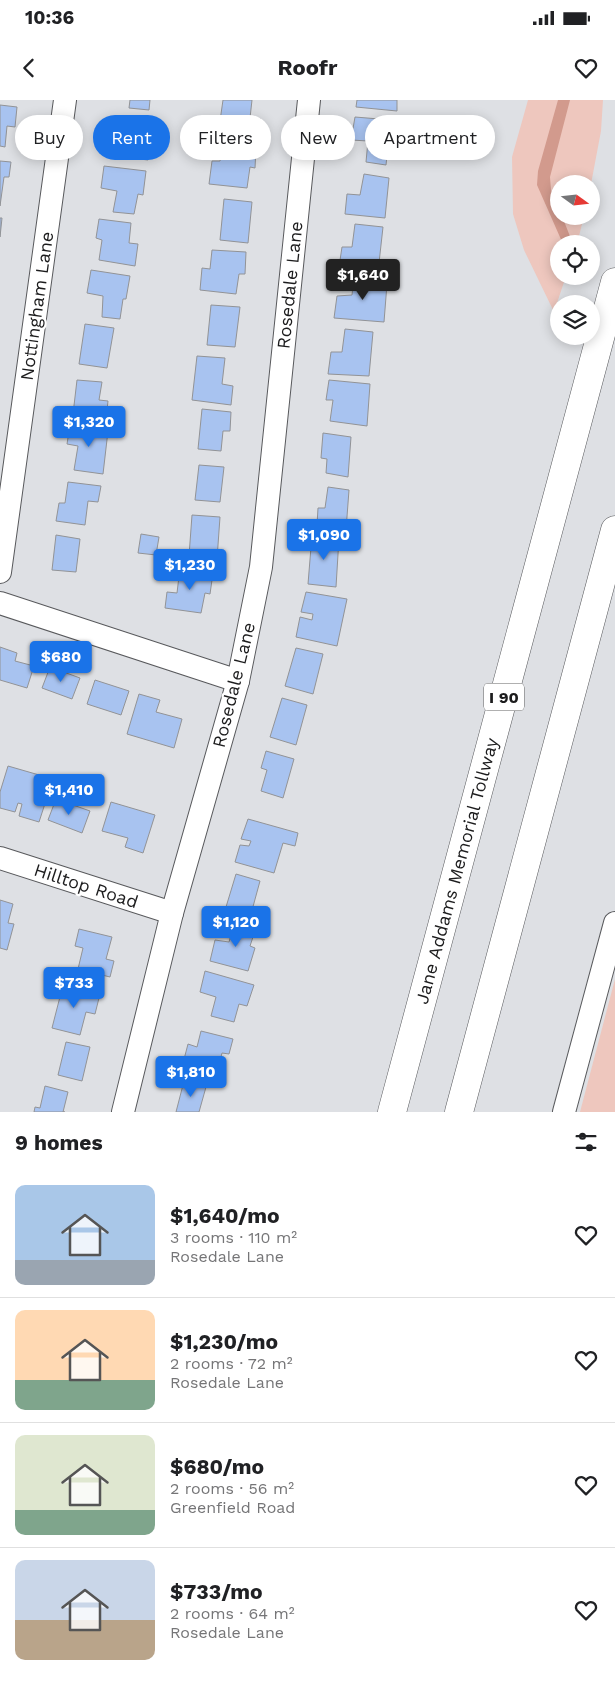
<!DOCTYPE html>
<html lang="en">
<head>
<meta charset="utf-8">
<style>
  body { margin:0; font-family:"Work Sans",sans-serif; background:#f2f2f2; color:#202124; height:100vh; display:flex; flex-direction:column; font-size:19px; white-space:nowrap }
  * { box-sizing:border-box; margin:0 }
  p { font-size:16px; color:#757577 }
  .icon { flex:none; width:28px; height:28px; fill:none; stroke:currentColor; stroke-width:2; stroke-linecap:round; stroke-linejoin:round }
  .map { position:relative; height:1012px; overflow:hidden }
  .panel { display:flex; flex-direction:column; background:#fff; flex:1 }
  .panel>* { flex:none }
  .banner { position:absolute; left:15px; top:15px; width:585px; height:45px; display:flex; gap:10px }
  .needle { width:32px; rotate:105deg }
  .buttons { position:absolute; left:550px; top:75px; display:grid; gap:10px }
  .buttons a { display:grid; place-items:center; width:50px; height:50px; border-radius:50%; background:#fff; box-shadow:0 2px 12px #0003; font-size:25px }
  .price { position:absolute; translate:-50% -42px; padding:0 11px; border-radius:5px; background:#1a73e8; color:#fff; font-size:16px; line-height:32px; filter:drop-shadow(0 1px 2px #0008) }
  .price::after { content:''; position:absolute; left:50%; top:30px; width:15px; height:11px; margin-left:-8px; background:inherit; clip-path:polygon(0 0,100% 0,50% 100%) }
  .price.active { background:#222; color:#fff }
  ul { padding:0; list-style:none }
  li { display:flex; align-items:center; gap:15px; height:125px; padding:0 15px }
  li+li { border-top:1px solid #e0e0e0 }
  li span { display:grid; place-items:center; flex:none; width:140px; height:100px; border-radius:10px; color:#555 }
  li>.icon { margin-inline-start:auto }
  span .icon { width:60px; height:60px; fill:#fffc; stroke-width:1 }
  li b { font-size:21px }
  h2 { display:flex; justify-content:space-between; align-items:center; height:60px; padding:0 15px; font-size:21px }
  .chip { padding:0 18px; border-radius:22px; background:#fff; box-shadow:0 2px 12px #0003; font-size:18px; line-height:45px }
  .chip.active { background:#1a73e8; color:#fff }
  .status { display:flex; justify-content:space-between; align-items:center; height:35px; padding:0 25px; background:#fff; direction:ltr }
  .status svg { height:14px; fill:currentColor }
  header { display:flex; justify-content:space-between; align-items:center; height:65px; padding:0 15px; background:#fff; font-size:22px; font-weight:700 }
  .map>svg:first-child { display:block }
</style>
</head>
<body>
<div class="status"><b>10:36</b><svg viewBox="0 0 49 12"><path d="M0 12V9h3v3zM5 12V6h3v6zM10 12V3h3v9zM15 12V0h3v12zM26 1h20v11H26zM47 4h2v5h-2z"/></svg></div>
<header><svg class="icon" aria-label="back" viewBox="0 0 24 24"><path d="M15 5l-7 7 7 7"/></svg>Roofr<svg class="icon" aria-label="heart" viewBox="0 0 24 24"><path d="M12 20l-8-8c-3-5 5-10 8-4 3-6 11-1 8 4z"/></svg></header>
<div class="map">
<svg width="615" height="1012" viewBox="0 0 615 1012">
  <rect width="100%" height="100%" fill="#dee0e4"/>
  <g fill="#eec7be">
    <polygon points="528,0 603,0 601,31 591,84 559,84 559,116 584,116 577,144 559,144 559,176 566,176 554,212 524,150 513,114 512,57"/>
    <polygon points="615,879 615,1012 580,1012"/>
  </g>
  <polygon fill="#d29a8d" points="558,0 570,0 550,77 551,90 559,109 559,116 562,116 573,144 563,144 537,85 538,71"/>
  <g fill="#a8c3f0" stroke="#929396">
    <polygon points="130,0 150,0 149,10 129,8"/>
    <polygon points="223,0 252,0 250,18 261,19 258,42 209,36 210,21 220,21"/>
    <polygon points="357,0 397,0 397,11 356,7"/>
    <polygon points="0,5 17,7 15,27 7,26 5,47 0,46"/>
    <polygon points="127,16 152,18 148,60 107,55 110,34 125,36"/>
    <polygon points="355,17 391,20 386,65 366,62 368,41 351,40"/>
    <polygon points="223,44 256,48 255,68 250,67 247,88 209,84 212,61 220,61"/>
    <polygon points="0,61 11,62 9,77 4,77 0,106"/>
    <polygon points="104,66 146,71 143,95 138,94 134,114 113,112 117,91 101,88"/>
    <polygon points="364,74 389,78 385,118 345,114 347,94 360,95"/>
    <polygon points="224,99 252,102 248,143 220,140"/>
    <polygon points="0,118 2,118 0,137"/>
    <polygon points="99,119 131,123 129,143 138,144 135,166 99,160 102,140 96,138"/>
    <polygon points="355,124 383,127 378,172 339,167 342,147 352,147"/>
    <polygon points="212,150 246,152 245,174 239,174 236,194 200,190 202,168 210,169"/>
    <polygon points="91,170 130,176 126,199 123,199 120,219 102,217 103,196 87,193"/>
    <polygon points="354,176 378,178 378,183 387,184 384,222 334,218 337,196 352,195"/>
    <polygon points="211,205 240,207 235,247 207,245"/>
    <polygon points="85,224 114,228 107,268 79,264"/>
    <polygon points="345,229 373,232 369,276 328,274 331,252 342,252"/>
    <polygon points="197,256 225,258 222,284 233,286 231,305 192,300"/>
    <polygon points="77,280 102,282 99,300 108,301 106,319 73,314"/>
    <polygon points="329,280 370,284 367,326 330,321 333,300 326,300"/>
    <polygon points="202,309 231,312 230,331 223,331 221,351 198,349"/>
    <polygon points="70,325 108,331 103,374 74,370 78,346 67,344"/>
    <polygon points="323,333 351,337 348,377 326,373 327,359 321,358"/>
    <polygon points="199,365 224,367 220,402 195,400"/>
    <polygon points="68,382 101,386 98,402 88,401 85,425 56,421 59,403 65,403"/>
    <polygon points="328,387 349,390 346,430 317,425 318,408 325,408"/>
    <polygon points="192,415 220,417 217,459 189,456"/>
    <polygon points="141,434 159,437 156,455 138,453"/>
    <polygon points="56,435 80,439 76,472 52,470"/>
    <polygon points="312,435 339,438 336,487 308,484"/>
    <polygon points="180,468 213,473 210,494 205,493 201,513 165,508 167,492 177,493"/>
    <polygon points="306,492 347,499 337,546 296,537 300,517 312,520 313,514 301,512"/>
    <polygon points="0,547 17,553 15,561 34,566 27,588 0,580"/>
    <polygon points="296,548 323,554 313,594 285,586"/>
    <polygon points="50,567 80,578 72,599 42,588"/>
    <polygon points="95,580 129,591 121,615 87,604"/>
    <polygon points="139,594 160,600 156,612 182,619 174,648 127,634"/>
    <polygon points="282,598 307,605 296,645 270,637"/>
    <polygon points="266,651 294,659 283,698 261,691 267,670 261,668"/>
    <polygon points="8,666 53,679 39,722 19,716 22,704 18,703 15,712 0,708 0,692"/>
    <polygon points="56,699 90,711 82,733 48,720"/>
    <polygon points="111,702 155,715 143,753 125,747 128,738 102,731"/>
    <polygon points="248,719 298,733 295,746 283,743 274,773 235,762 240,745 249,746 251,741 241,739"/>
    <polygon points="236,774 260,781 251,814 226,807"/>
    <polygon points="0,800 13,804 8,823 14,824 7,850 0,848"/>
    <polygon points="235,822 256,828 250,846 255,848 248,871 210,861 215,840 229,842"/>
    <polygon points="79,829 112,837 106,859 114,861 110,877 78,869 83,848 75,846"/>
    <polygon points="205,871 254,885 247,906 239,904 234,922 211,916 216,897 200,892"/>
    <polygon points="63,885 100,894 95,914 86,912 80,935 52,928"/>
    <polygon points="201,931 233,939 229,954 222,953 216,976 182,967 188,944 197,947"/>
    <polygon points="66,942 90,947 82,981 58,975"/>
    <polygon points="184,981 206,987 199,1012 176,1012"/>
    <polygon points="45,986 68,992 63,1012 65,1012 34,1012 35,1007 40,1008"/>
  </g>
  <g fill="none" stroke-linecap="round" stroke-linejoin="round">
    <defs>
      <g id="minor">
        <polyline points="0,472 65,0"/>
        <polyline points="0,503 238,581"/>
        <polyline points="0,758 172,813"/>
        <polyline points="123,1012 172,813 238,581 261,467 309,0"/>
        <polyline points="564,1012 615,823"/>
      </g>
      <g id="highway">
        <polyline points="392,1012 615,182"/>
        <polyline points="459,1012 615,430"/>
      </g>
    </defs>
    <use href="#minor" stroke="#58595c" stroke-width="24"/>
    <use href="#highway" stroke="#58595c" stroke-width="29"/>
    <use href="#minor" stroke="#fff" stroke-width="22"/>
    <use href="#highway" stroke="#fff" stroke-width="28"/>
  </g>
  <g text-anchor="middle" stroke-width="4.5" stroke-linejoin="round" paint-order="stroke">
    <rect fill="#fff" stroke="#606061" stroke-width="1" x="484" y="583.5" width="40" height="27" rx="4"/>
    <g font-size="16" font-weight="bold" fill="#1c1c1d">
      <text x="504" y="603">I 90</text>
    </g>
    <g font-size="18" fill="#1c1c1d" stroke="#fff">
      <text transform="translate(290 185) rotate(-84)" y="6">Rosedale Lane</text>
      <text transform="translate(37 206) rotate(-82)" y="6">Nottingham Lane</text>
      <text transform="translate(234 585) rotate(-76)" y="6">Rosedale Lane</text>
      <text transform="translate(457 771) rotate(-75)" y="6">Jane Addams Memorial Tollway</text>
      <text transform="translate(86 786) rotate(18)" y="6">Hilltop Road</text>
    </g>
  </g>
</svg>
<div class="buttons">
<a><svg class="needle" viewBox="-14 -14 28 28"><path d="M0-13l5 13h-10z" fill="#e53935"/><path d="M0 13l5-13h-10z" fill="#757577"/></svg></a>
<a><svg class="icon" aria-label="locate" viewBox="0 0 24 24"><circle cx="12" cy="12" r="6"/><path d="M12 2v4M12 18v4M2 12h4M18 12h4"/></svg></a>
<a><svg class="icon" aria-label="layers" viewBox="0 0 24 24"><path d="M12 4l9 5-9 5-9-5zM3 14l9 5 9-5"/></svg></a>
</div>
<b class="price active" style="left:363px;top:201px">$1,640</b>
<b class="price" style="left:89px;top:348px">$1,320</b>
<b class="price" style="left:324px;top:461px">$1,090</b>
<b class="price" style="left:190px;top:491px">$1,230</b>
<b class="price" style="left:61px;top:583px">$680</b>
<b class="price" style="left:69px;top:716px">$1,410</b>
<b class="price" style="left:236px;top:848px">$1,120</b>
<b class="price" style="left:74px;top:909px">$733</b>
<b class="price" style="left:191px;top:998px">$1,810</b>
<div class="banner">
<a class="chip">Buy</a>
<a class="chip active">Rent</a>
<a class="chip">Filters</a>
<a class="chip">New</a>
<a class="chip">Apartment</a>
</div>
</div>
<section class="panel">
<h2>9 homes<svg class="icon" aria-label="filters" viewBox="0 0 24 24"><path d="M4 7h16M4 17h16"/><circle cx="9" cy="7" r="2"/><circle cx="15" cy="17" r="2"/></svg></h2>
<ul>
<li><span style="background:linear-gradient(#a9c7e8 75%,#9aa5b1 0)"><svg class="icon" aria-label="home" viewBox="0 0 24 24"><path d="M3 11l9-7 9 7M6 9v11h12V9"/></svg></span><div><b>$1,640/mo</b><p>3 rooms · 110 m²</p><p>Rosedale Lane</p></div><svg class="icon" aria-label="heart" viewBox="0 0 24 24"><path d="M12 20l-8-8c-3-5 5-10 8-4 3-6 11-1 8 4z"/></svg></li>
<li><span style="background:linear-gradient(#ffd9b3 70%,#7fa58c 0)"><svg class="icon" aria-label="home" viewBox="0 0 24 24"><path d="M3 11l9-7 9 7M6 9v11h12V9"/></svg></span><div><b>$1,230/mo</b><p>2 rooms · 72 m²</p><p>Rosedale Lane</p></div><svg class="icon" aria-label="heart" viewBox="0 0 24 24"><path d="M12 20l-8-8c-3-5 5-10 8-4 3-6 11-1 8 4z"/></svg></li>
<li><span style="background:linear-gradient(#dfe7d0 75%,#7fa58c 0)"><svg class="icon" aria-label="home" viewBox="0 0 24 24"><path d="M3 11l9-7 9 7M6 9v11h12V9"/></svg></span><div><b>$680/mo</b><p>2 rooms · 56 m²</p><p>Greenfield Road</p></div><svg class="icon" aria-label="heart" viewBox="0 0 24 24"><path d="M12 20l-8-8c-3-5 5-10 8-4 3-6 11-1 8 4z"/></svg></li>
<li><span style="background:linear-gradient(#c9d6e8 60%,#b9a48a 0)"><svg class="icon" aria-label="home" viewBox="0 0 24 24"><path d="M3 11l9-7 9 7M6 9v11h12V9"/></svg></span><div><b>$733/mo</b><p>2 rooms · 64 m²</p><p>Rosedale Lane</p></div><svg class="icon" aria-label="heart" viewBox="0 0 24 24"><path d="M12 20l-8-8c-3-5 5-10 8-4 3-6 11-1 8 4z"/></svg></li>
</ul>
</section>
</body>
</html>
